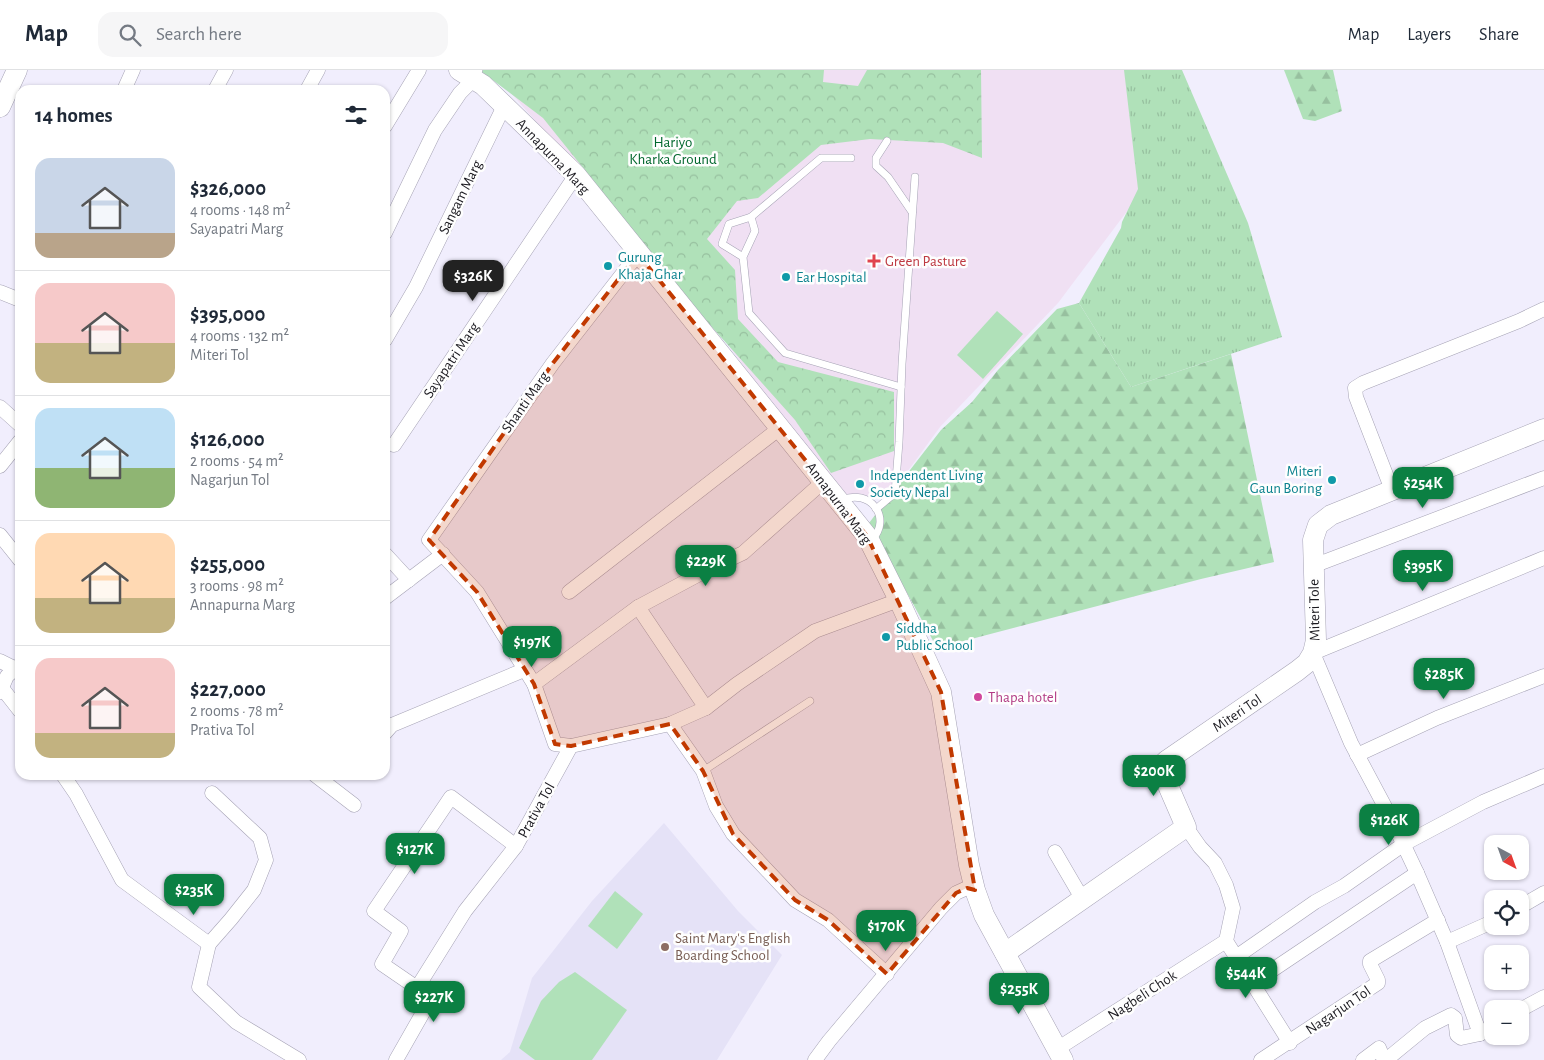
<!DOCTYPE html>
<html lang="en">
<head>
<meta charset="utf-8">
<style>
  body { margin:0; font-family:"Alegreya Sans",sans-serif; background:#f6f6f7; color:#1f2937; height:100vh; display:flex; flex-direction:column; font-size:19px; white-space:nowrap }
  * { box-sizing:border-box; margin:0 }
  p { font-size:16px; color:#747a83 }
  .icon { flex:none; width:28px; height:28px; fill:none; stroke:currentColor; stroke-width:2; stroke-linecap:round; stroke-linejoin:round }
  .map { position:relative; flex:1; overflow:hidden }
  .side { position:absolute; left:15px; top:15px; width:375px; height:695px; display:flex; flex-direction:column; background:#fff; border-radius:15px; box-shadow:0 1px 4px #0004 }
  .side>* { flex:none }
  .needle { width:32px; rotate:139deg }
  .tools { position:absolute; left:1484px; top:765px; display:grid; gap:10px }
  .tools a { display:grid; place-items:center; width:45px; height:45px; border-radius:10px; background:#fff; box-shadow:0 1px 4px #0004; font-size:25px }
  .price { position:absolute; translate:-50% -42px; padding:0 11px; border-radius:10px; background:#0b8043; color:#fff; font-size:16px; line-height:32px; filter:drop-shadow(0 1px 2px #0008) }
  .price::after { content:''; position:absolute; left:50%; top:30px; width:15px; height:11px; margin-left:-8px; background:inherit; clip-path:polygon(0 0,100% 0,50% 100%) }
  .price.current { background:#222; color:#fff }
  ul { padding:0; list-style:none }
  li { display:flex; align-items:center; gap:15px; height:125px; padding:0 20px }
  li+li { border-top:1px solid #e0e1e3 }
  li span { display:grid; place-items:center; flex:none; width:140px; height:100px; border-radius:15px; color:#555 }
  li>.icon { margin-inline-start:auto }
  span .icon { width:60px; height:60px; fill:#fffc; stroke-width:1 }
  li b { font-size:21px }
  h2 { display:flex; justify-content:space-between; align-items:center; height:60px; padding:0 20px; font-size:21px }
  header { display:flex; align-items:center; gap:30px; box-sizing:border-box; height:70px; padding:0 25px; background:#fff; border-bottom:1px solid #e0e1e3 }
  header strong { font-size:24px }
  nav { display:flex; gap:28px; margin-inline-start:auto; font-size:18px }
  .search { width:350px; height:45px; background:#f6f6f7; display:flex; align-items:center; gap:12px; box-sizing:border-box; padding:0 18px; border-radius:15px; color:#747a83; font-size:19px }
  .map>svg:first-child { display:block }
</style>
</head>
<body>
<header>
<strong>Map</strong>
<div class="search"><svg class="icon" aria-label="search" viewBox="0 0 24 24"><circle cx="10" cy="10" r="6"/><path d="M15 15l6 6"/></svg>Search here</div>
<nav><a>Map</a><a>Layers</a><a>Share</a></nav>
</header>
<div class="map">
<svg width="1544" height="990" viewBox="0 0 1544 990">
  <defs>
    <pattern id="grass-tufts" width="24" height="20" patternUnits="userSpaceOnUse" patternTransform="scale(1.25)"><rect width="24" height="20" fill="#b0e1b9"/><path d="M3 7l-1-3M5 7V3M7 7l1-3M15 17l-1-3M17 17v-4M19 17l1-3" fill="none" stroke="#97c09f"/></pattern>
    <pattern id="forest-firs" width="22" height="20" patternUnits="userSpaceOnUse" patternTransform="scale(1.25)"><rect width="22" height="20" fill="#b0e1b9"/><path d="M5 1l3.5 6h-7zM16 11l3.5 6h-7z" fill="#97c09f"/></pattern>
    <pattern id="park-crowns" width="20" height="18" patternUnits="userSpaceOnUse" patternTransform="scale(1.25)"><rect width="20" height="18" fill="#b0e1b9"/><path d="M2 6a3 3 0 1 1 6 0M12 15a3 3 0 1 1 6 0" fill="none" stroke="#97c09f"/></pattern>
  </defs>
  <rect width="100%" height="100%" fill="#f1eefd"/>
  <polygon fill="#e5e2f7" points="664,753 738,841 782,885 717,990 501,990 510,982 532,908 592,831"/>
  <polygon fill="#f0e0f3" points="491,0 1156,0 1140,124 1058,233 940,357 891,424 843,429 713,255"/>
  <polygon fill="url(#grass-tufts)" points="1124,0 1182,0 1248,153 1282,267 1131,317 1079,233 1121,158 1122,152 1138,119"/>
  <g fill="url(#forest-firs)">
    <polygon points="1284,0 1333,0 1342,41 1315,51 1303,49"/>
    <polygon points="1079,233 1131,317 1231,284 1274,492 1201,509 937,578 869,453 941,360 972,332 998,300 1057,239"/>
  </g>
  <polygon fill="url(#park-crowns)" points="483,0 824,0 823,12 858,16 867,0 981,0 982,88 943,73 870,69 821,75 758,128 737,131 707,169 735,200 738,249 778,292 894,322 894,381 831,403 795,350 702,246 543,48 482,2"/>
  <g fill="#b0e1b9">
    <polygon points="997,241 1023,264 983,309 957,285"/>
    <polygon points="615,821 643,844 617,879 588,856"/>
    <polygon points="575,902 627,940 592,990 535,990 519,978 541,931 559,912"/>
  </g>
  <g fill="none" stroke-linecap="round" stroke-linejoin="round">
    <defs>
      <g id="service">
        <polyline points="887,71 876,88 876,96 888,107 912,142"/>
        <polyline points="751,147 821,88 851,88"/>
        <polyline points="743,187 722,174 729,154 751,147 755,161 743,187 749,243 785,283 901,317"/>
        <path d="M842 430C869 418 893 447 872 470"/>
        <polyline points="876,439 895,423 899,372 902,294 915,107"/>
        <polyline points="703,701 810,631"/>
      </g>
      <g id="minor">
        <polyline points="124,20 133,0"/>
        <polyline points="215,20 226,0"/>
        <polyline points="307,20 318,0"/>
        <polyline points="385,56 419,0"/>
        <polyline points="385,163 435,60 460,23 473,10 475,1"/>
        <polyline points="0,222 20,230"/>
        <polyline points="385,270 416,217 504,36"/>
        <polyline points="0,337 20,355"/>
        <polyline points="394,375 576,105"/>
        <polyline points="0,396 20,371"/>
        <polyline points="1392,420 1356,327 1355,318 1363,313 1519,251 1544,239"/>
        <polyline points="0,465 20,490"/>
        <polyline points="385,484 409,510"/>
        <polyline points="1313,496 1544,408"/>
        <polyline points="569,522 780,358"/>
        <polyline points="385,528 443,484"/>
        <polyline points="0,591 16,599"/>
        <polyline points="534,614 477,522 429,470 553,293 638,184"/>
        <polyline points="2,618 20,641"/>
        <polyline points="0,622 7,606 20,595"/>
        <polyline points="706,638 638,537 707,500 743,483 824,411"/>
        <polyline points="670,654 703,701 716,736 733,764 795,830 828,850 887,904"/>
        <polyline points="385,663 392,655 524,600"/>
        <polyline points="571,676 555,674 534,614 638,537"/>
        <polyline points="1357,685 1437,648 1544,606"/>
        <polyline points="63,705 76,724 122,810 209,874 199,917 236,952 299,990"/>
        <polyline points="315,705 354,735"/>
        <polyline points="1186,757 1200,777 1215,793 1226,815 1233,838 1226,871 1290,973"/>
        <polyline points="1055,782 1083,830"/>
        <polyline points="1520,837 1544,823"/>
        <polyline points="1447,872 1492,852"/>
        <polyline points="209,874 231,849 254,820 266,790 260,768 212,723"/>
        <polyline points="1236,887 1315,832 1344,816 1404,774 1483,732 1544,706"/>
        <polyline points="1253,913 1417,803"/>
        <polyline points="417,918 465,841 516,776 571,676 670,654 706,638 737,614 815,561 899,530"/>
        <polyline points="1520,940 1544,927"/>
        <polyline points="1480,964 1447,872 1417,803 1391,748 1351,673 1313,583 1544,488"/>
        <polyline points="1057,979 1226,871"/>
        <polyline points="396,990 429,932 417,918 382,894 401,861 374,841 451,727 516,776"/>
        <polyline points="815,990 829,971 941,838 956,823 967,818 975,820"/>
        <polyline points="1261,990 1378,913 1378,910 1370,894 1370,891 1438,850"/>
        <polyline points="1363,990 1379,978 1384,990"/>
        <polyline points="1386,990 1425,958 1451,945 1455,948 1457,965 1461,968 1480,964 1492,956"/>
      </g>
      <g id="secondary">
        <polyline points="459,0 483,15 576,105 867,466 899,530 941,622 969,795 975,820 984,845 1063,990"/>
        <polyline points="0,37 17,0"/>
        <polyline points="1005,883 1186,757 1163,704 1163,700 1166,691 1297,601 1307,593 1313,583 1316,570 1313,470 1318,455 1331,445 1544,359"/>
      </g>
    </defs>
    <use href="#service" stroke="#a6a3b5" stroke-width="8"/>
    <use href="#minor" stroke="#a6a3b5" stroke-width="15"/>
    <use href="#secondary" stroke="#a6a3b5" stroke-width="21"/>
    <use href="#service" stroke="#fff" stroke-width="7"/>
    <use href="#minor" stroke="#fff" stroke-width="14"/>
    <use href="#secondary" stroke="#fff" stroke-width="20"/>
  </g>
  <path fill="#c13900" fill-opacity="0.2" stroke="#c13900" stroke-width="4" stroke-dasharray="10 6" stroke-linejoin="round" d="M638 184 867 466 941 622 975 820 967 818 956 823 887 904 828 850 795 830 733 764 703 701 670 654 571 676 555 674 534 614 477 522 429 470 553 293Z"/>
  <path fill="#e0444e" stroke="#fefefe" stroke-width="2" d="M871.5 183.5h5v5h5v5h-5v5h-5v-5h-5v-5h5z"/>
  <g fill="#0f9aa8" stroke="#fefefe" stroke-width="2">
    <circle cx="608" cy="196" r="5"/>
    <circle cx="786" cy="207" r="5"/>
    <circle cx="1332" cy="410" r="5"/>
    <circle cx="860" cy="414" r="5"/>
    <circle cx="886" cy="567" r="5"/>
  </g>
  <circle fill="#d1479c" stroke="#fefefe" stroke-width="2" cx="978" cy="627" r="5"/>
  <circle fill="#8d6e63" stroke="#fefefe" stroke-width="2" cx="665" cy="877" r="5"/>
  <g text-anchor="middle" stroke-width="5" stroke-linejoin="round" paint-order="stroke">
    <g font-size="15" fill="#00672d" stroke="#fefefe">
      <text x="673" y="77">Hariyo<tspan x="673" dy="17">Kharka Ground</tspan></text>
    </g>
    <g font-size="15" fill="#1a191f" stroke="#fefefe">
      <text transform="translate(553 86) rotate(46)" y="5">Annapurna Marg</text>
      <text transform="translate(460 127) rotate(-64)" y="5">Sangam Marg</text>
      <text transform="translate(451 290) rotate(-56)" y="5">Sayapatri Marg</text>
      <text transform="translate(525 332) rotate(-55)" y="5">Shanti Marg</text>
      <text transform="translate(839 433) rotate(53)" y="5">Annapurna Marg</text>
      <text transform="translate(1314 540) rotate(-91)" y="5">Miteri Tole</text>
      <text transform="translate(1237 643) rotate(-34)" y="5">Miteri Tol</text>
      <text transform="translate(536 740) rotate(-61)" y="5">Prativa Tol</text>
      <text transform="translate(1142 925) rotate(-33)" y="5">Nagbeli Chok</text>
      <text transform="translate(1338 940) rotate(-34)" y="5">Nagarjun Tol</text>
    </g>
    <g font-size="15" fill="#0d838f" stroke="#fefefe" text-anchor="start">
      <text x="618" y="192">Gurung<tspan x="618" dy="17">Khaja Ghar</tspan></text>
      <text x="796" y="212">Ear Hospital</text>
      <text x="1322" y="406" text-anchor="end">Miteri<tspan x="1322" dy="17">Gaun Boring</tspan></text>
      <text x="870" y="410">Independent Living<tspan x="870" dy="17">Society Nepal</tspan></text>
      <text x="896" y="563">Siddha<tspan x="896" dy="17">Public School</tspan></text>
    </g>
    <g font-size="15" fill="#be3a42" stroke="#fefefe" text-anchor="start">
      <text x="885" y="196">Green Pasture</text>
    </g>
    <g font-size="15" fill="#b23c85" stroke="#fefefe" text-anchor="start">
      <text x="988" y="632">Thapa hotel</text>
    </g>
    <g font-size="15" fill="#785e54" stroke="#fefefe" text-anchor="start">
      <text x="675" y="873">Saint Mary's English<tspan x="675" dy="17">Boarding School</tspan></text>
    </g>
  </g>
</svg>
<div class="tools">
<a><svg class="needle" viewBox="-14 -14 28 28"><path d="M0-13l5 13h-10z" fill="#e53935"/><path d="M0 13l5-13h-10z" fill="#747a83"/></svg></a>
<a><svg class="icon" aria-label="locate" viewBox="0 0 24 24"><circle cx="12" cy="12" r="6"/><path d="M12 2v4M12 18v4M2 12h4M18 12h4"/></svg></a>
<a>+</a>
<a>−</a>
</div>
<b class="price current" style="left:473px;top:232px">$326K</b>
<b class="price" style="left:1423px;top:439px">$254K</b>
<b class="price" style="left:706px;top:517px">$229K</b>
<b class="price" style="left:1423px;top:522px">$395K</b>
<b class="price" style="left:532px;top:598px">$197K</b>
<b class="price" style="left:1444px;top:630px">$285K</b>
<b class="price" style="left:1154px;top:727px">$200K</b>
<b class="price" style="left:1389px;top:776px">$126K</b>
<b class="price" style="left:415px;top:805px">$127K</b>
<b class="price" style="left:194px;top:846px">$235K</b>
<b class="price" style="left:886px;top:882px">$170K</b>
<b class="price" style="left:1246px;top:929px">$544K</b>
<b class="price" style="left:1019px;top:945px">$255K</b>
<b class="price" style="left:434px;top:953px">$227K</b>
<section class="side">
<h2>14 homes<svg class="icon" aria-label="filters" viewBox="0 0 24 24"><path d="M4 7h16M4 17h16"/><circle cx="9" cy="7" r="2"/><circle cx="15" cy="17" r="2"/></svg></h2>
<ul>
<li><span style="background:linear-gradient(#c9d6e8 75%,#b9a48a 0)"><svg class="icon" aria-label="home" viewBox="0 0 24 24"><path d="M3 11l9-7 9 7M6 9v11h12V9"/></svg></span><div><b>$326,000</b><p>4 rooms · 148 m²</p><p>Sayapatri Marg</p></div></li>
<li><span style="background:linear-gradient(#f6c9c9 60%,#c2b280 0)"><svg class="icon" aria-label="home" viewBox="0 0 24 24"><path d="M3 11l9-7 9 7M6 9v11h12V9"/></svg></span><div><b>$395,000</b><p>4 rooms · 132 m²</p><p>Miteri Tol</p></div></li>
<li><span style="background:linear-gradient(#bfe0f5 60%,#8fb573 0)"><svg class="icon" aria-label="home" viewBox="0 0 24 24"><path d="M3 11l9-7 9 7M6 9v11h12V9"/></svg></span><div><b>$126,000</b><p>2 rooms · 54 m²</p><p>Nagarjun Tol</p></div></li>
<li><span style="background:linear-gradient(#ffd9b3 65%,#c2b280 0)"><svg class="icon" aria-label="home" viewBox="0 0 24 24"><path d="M3 11l9-7 9 7M6 9v11h12V9"/></svg></span><div><b>$255,000</b><p>3 rooms · 98 m²</p><p>Annapurna Marg</p></div></li>
<li><span style="background:linear-gradient(#f6c9c9 75%,#c2b280 0)"><svg class="icon" aria-label="home" viewBox="0 0 24 24"><path d="M3 11l9-7 9 7M6 9v11h12V9"/></svg></span><div><b>$227,000</b><p>2 rooms · 78 m²</p><p>Prativa Tol</p></div></li>
</ul>
</section>
</div>
</body>
</html>
